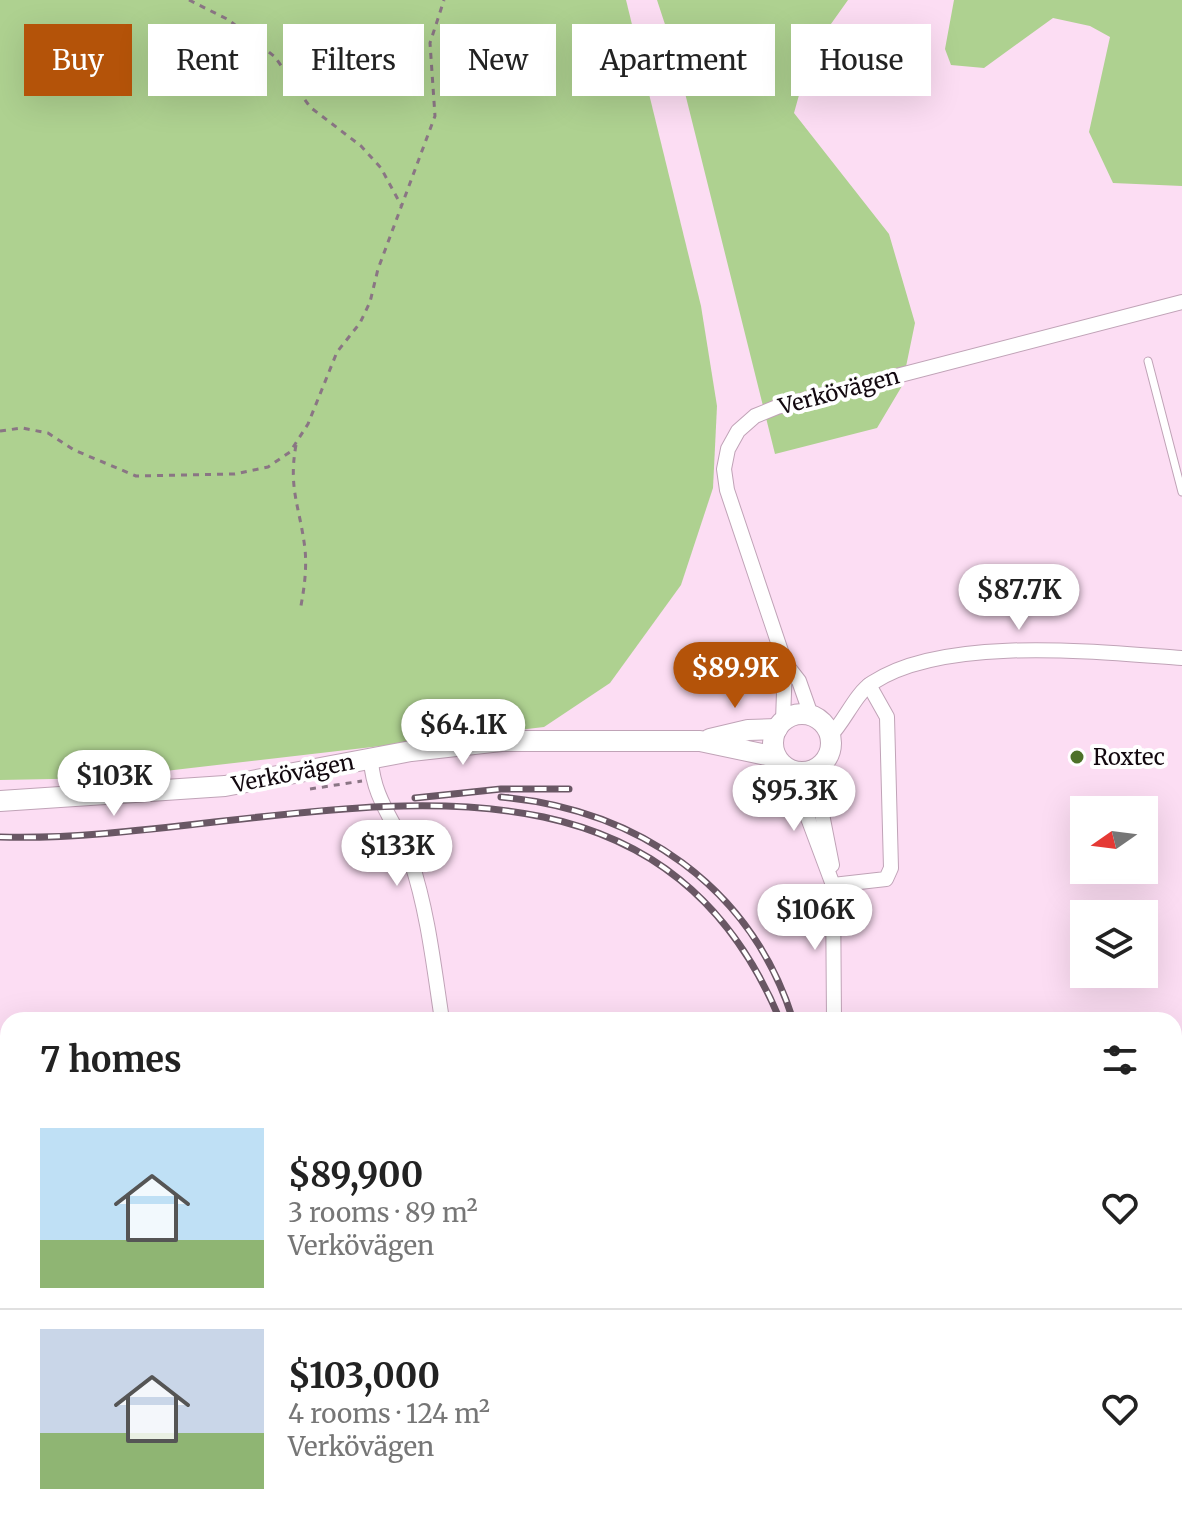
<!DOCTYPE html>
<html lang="en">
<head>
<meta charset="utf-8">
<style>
  body { margin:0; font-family:Merriweather,serif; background:#f2f2f2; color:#222; height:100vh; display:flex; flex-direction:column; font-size:30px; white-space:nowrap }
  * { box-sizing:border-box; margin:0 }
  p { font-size:26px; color:#767676 }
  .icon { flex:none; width:44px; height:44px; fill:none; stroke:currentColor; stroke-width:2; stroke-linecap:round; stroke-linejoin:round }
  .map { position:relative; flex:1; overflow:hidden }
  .details { position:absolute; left:0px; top:1012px; width:1182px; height:512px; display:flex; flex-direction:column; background:#fff; border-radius:24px 24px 0 0; box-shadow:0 8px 32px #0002 }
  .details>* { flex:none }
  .banner { position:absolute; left:24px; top:24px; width:1134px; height:72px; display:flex; gap:16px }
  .needle { width:52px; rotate:256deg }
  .buttons { position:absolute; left:1070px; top:796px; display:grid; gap:16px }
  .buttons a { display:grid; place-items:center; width:88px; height:88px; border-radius:0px; background:#fff; box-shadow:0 8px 32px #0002; font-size:40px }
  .price { position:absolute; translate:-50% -68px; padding:0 18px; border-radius:28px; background:#fff; color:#222; font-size:26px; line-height:52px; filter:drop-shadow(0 2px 4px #0008) }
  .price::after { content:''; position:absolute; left:50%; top:48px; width:24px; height:18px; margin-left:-12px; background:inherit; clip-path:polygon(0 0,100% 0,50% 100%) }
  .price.active { background:#b45309; color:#fff }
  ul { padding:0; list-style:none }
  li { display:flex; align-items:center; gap:24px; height:200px; padding:0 40px }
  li+li { border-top:2px solid #e0e0e0 }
  li span { display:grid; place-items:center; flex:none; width:224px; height:160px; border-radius:0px; color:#555 }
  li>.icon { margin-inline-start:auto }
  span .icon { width:96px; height:96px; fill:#fffc; stroke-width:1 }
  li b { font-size:34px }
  h2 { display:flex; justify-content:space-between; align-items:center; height:96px; padding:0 40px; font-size:34px }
  .pill { padding:0 28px; border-radius:0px; background:#fff; box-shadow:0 8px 32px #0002; font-size:28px; line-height:72px }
  .pill.active { background:#b45309; color:#fff }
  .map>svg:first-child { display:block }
</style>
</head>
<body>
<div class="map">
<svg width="1182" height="1524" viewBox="0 0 1182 1524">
  <rect width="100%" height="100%" fill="#fcddf3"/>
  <g fill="#aed190">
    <polygon points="0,0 626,0 701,306 717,406 713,488 681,585 610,683 544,727 105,778 0,780"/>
    <polygon points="657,0 848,0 811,52 794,113 889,234 915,323 902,386 877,428 775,454 677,61"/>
    <polygon points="954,0 1182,0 1182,186 1113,183 1089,132 1110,37 1090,26 1053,18 984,68 951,65 945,49"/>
    <polygon points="0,1186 7,1262 0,1274"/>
  </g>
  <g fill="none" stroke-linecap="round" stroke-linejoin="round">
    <defs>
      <g id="lane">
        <polyline points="1148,361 1182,492"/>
        <polyline points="1182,1123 1175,1136 1182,1147"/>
      </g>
      <g id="street">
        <polyline points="811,715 799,681 785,663 727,490 724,469 728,449 738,431 755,416 777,407 1182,302"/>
        <polyline points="783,721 785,663"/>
        <path d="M830 736C845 721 855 694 872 683 944 635 1098 652 1182 658"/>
        <path d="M371 758C372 799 398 825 411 861 428 912 434 968 442 1020"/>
        <polyline points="818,768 821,809 832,865"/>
        <polyline points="790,770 833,885 834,1020"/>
        <polyline points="833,885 886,879 891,868 887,717 869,685"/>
        <polyline points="825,1516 825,1524"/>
      </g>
      <g id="secondary">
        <circle cx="802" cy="743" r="29"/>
        <polyline points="710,739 748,730 777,729"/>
        <polyline points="0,801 225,786 411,751 501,741 700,741 776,757"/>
      </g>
    </defs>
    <use href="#lane" stroke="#c0a3b7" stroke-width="9"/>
    <use href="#street" stroke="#c0a3b7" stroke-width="16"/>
    <use href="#secondary" stroke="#c0a3b7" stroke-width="22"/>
    <g stroke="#8a7584" stroke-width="3" stroke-dasharray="6 6" stroke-linecap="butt">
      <polyline points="189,0 229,20 275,57 310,107 361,146 381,168 401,205"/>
      <polyline points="0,431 22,428 48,433 74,450 136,476 235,474 268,467 290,452 308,424 337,352 360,323 370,302 378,269 435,116 430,43 444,0"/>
      <path d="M296 445C288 489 300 507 305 549 307 570 304 590 300 611"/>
      <polyline points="310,789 362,781"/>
    </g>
    <use href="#lane" stroke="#fff" stroke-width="7"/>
    <use href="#street" stroke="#fff" stroke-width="14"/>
    <use href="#secondary" stroke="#fff" stroke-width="20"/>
    <defs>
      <g id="rail">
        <path d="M501 797C637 809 751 886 793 1020"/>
        <polyline points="415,798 501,789 569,789"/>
        <path d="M0 837C270 845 641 685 780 1020"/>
        <polyline points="785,1524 787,1516"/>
      </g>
    </defs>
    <use href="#rail" stroke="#695764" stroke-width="7"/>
    <use href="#rail" stroke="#fff" stroke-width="4" stroke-dasharray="12" stroke-linecap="butt"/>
  </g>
  <circle fill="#4d7129" stroke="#fff" stroke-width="3" cx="1077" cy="757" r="8"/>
  <g text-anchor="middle" stroke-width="8" stroke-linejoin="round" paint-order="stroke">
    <g font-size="22" fill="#12080f" stroke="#fff">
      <text transform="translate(839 391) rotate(-15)" y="8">Verkövägen</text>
      <text transform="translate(293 773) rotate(-11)" y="8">Verkövägen</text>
    </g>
    <g font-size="22" fill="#12080f" stroke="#fff" text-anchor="start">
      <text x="1093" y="765">Roxtec</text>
    </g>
  </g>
</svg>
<div class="buttons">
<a><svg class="needle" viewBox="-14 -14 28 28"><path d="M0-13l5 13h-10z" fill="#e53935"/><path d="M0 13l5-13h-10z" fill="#767676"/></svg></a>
<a><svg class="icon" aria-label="layers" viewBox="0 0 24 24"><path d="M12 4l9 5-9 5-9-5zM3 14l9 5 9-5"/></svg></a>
</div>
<b class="price" style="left:1019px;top:632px">$87.7K</b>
<b class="price active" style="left:735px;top:710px">$89.9K</b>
<b class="price" style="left:463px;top:767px">$64.1K</b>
<b class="price" style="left:114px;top:818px">$103K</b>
<b class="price" style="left:794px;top:833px">$95.3K</b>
<b class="price" style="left:397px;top:888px">$133K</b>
<b class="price" style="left:815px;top:952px">$106K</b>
<div class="banner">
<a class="pill active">Buy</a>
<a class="pill">Rent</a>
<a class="pill">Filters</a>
<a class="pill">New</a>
<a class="pill">Apartment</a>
<a class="pill">House</a>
</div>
<section class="details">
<h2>7 homes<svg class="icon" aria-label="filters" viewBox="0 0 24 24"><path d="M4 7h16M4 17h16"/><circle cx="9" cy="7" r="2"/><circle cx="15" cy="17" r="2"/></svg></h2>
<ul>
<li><span style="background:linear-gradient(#bfe0f5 70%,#8fb573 0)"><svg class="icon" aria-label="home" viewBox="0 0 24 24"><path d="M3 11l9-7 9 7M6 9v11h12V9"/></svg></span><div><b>$89,900</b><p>3 rooms · 89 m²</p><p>Verkövägen</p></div><svg class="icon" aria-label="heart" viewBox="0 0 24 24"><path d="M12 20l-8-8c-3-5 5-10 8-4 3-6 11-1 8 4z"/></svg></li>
<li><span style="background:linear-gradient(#c9d6e8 65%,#8fb573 0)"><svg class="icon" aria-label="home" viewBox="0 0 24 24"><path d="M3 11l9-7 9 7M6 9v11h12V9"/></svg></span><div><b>$103,000</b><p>4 rooms · 124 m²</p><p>Verkövägen</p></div><svg class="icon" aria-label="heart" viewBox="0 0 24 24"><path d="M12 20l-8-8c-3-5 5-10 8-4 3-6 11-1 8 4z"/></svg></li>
</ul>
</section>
</div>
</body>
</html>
